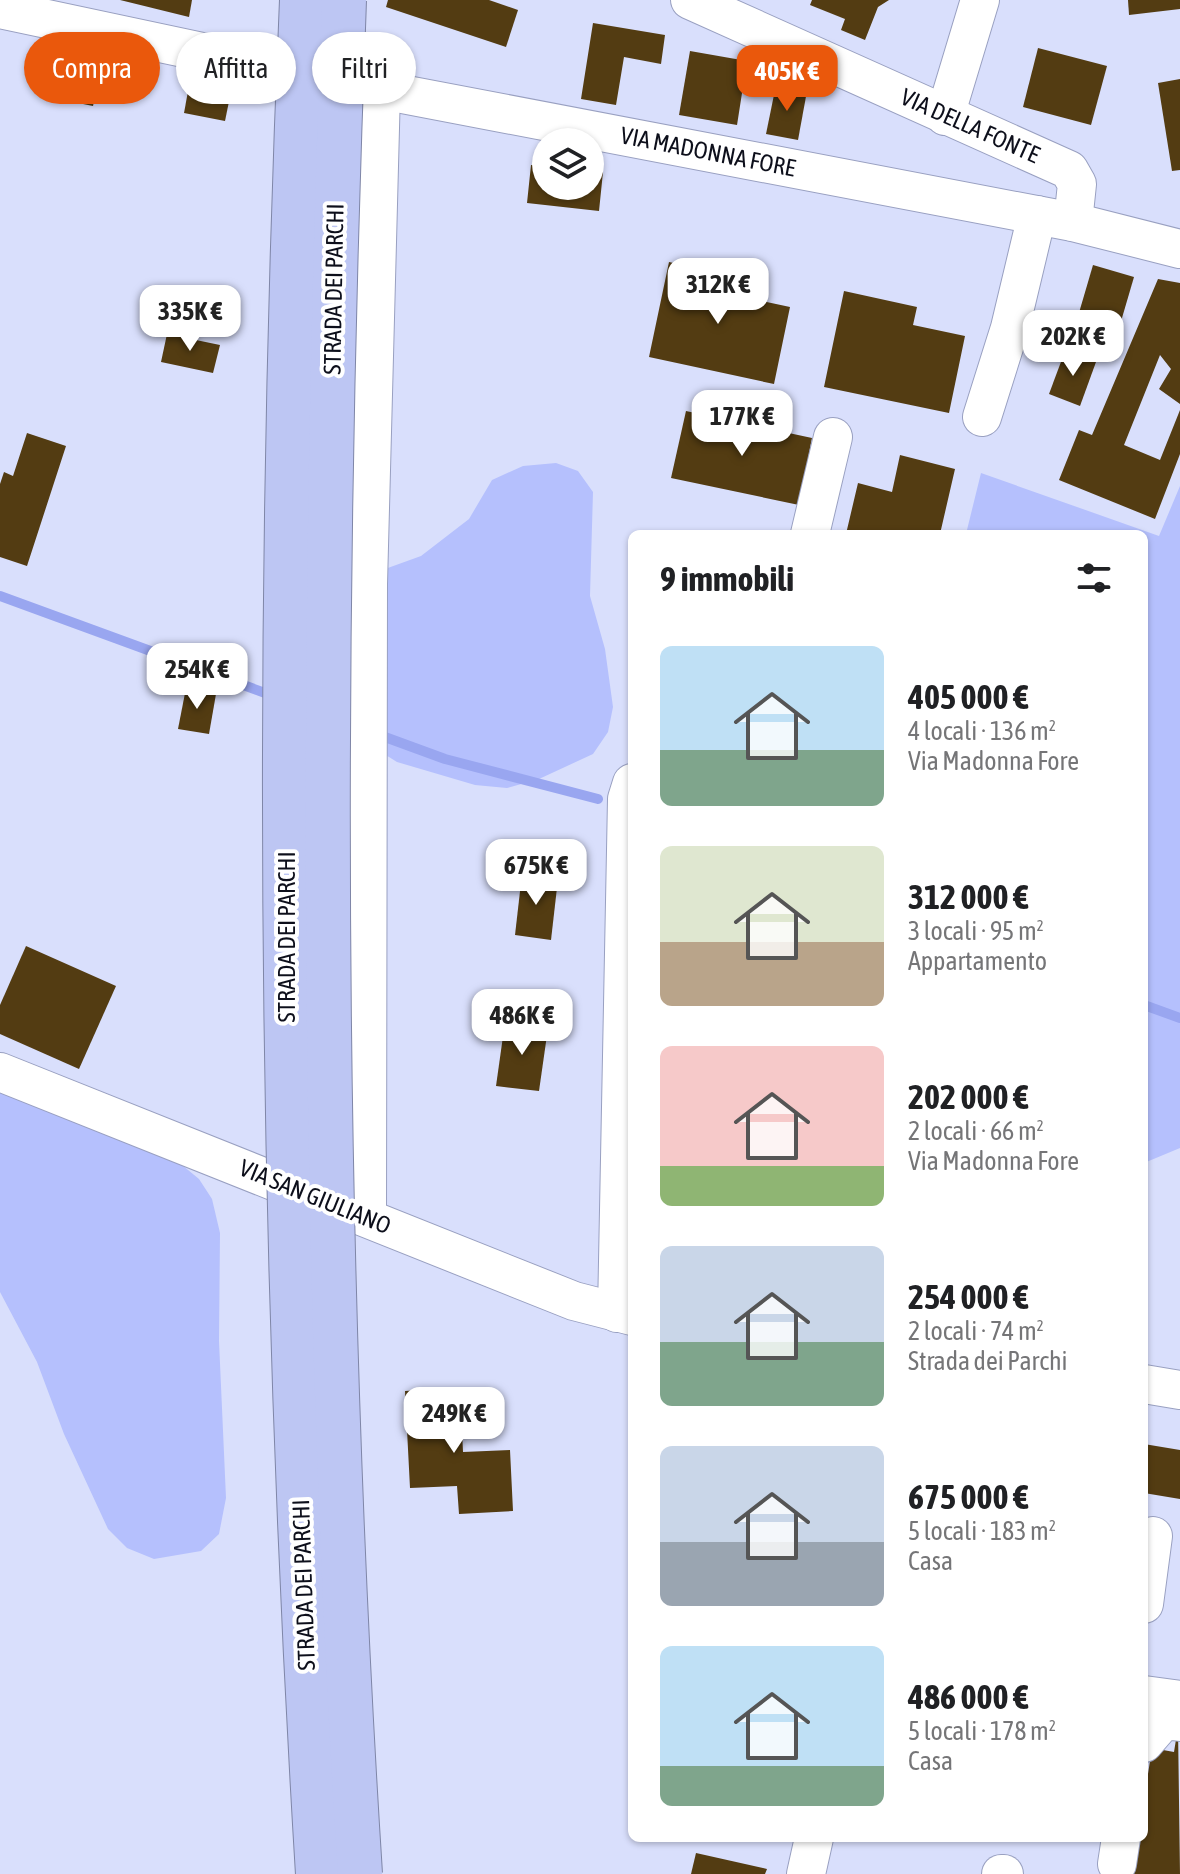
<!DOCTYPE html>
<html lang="it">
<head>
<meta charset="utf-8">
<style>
  body { margin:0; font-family:"Asap Condensed",sans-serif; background:#f6f6f6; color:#202124; height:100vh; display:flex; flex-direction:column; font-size:30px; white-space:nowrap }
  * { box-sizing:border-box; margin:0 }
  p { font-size:26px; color:#757577 }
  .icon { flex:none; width:44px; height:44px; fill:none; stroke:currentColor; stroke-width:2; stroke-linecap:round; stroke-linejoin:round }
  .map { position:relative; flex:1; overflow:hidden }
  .drawer { position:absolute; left:628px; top:530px; width:520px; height:1312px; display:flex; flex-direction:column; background:#fff; border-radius:12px; box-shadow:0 2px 6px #0004 }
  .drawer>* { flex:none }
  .banner { position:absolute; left:24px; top:32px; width:484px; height:72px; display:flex; gap:16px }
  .tools { position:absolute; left:532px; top:128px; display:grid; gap:16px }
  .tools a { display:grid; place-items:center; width:72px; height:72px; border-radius:50%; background:#fff; box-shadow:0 2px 6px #0004; font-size:40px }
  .price { position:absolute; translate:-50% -68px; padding:0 18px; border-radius:16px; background:#fff; color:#222; font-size:26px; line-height:52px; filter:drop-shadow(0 2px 4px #0008) }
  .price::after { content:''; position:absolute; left:50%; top:48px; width:24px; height:18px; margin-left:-12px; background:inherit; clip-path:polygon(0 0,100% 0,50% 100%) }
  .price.active { background:#ea580c; color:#fff }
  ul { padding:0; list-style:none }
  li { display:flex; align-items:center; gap:24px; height:200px; padding:0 32px }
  li span { display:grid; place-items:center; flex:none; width:224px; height:160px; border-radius:12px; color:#555 }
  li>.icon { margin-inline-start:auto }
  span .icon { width:96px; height:96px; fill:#fffc; stroke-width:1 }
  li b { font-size:34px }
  h2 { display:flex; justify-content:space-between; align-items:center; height:96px; padding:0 32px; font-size:34px }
  .chip { padding:0 28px; border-radius:36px; background:#fff; box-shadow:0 2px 6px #0004; font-size:28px; line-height:72px }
  .chip.active { background:#ea580c; color:#fff }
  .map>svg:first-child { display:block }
</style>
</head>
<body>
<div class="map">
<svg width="1180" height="1874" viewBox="0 0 1180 1874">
  <rect width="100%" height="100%" fill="#d9dffc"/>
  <g fill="#b5c0fd">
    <polygon points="556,463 578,471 593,492 590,596 605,649 613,707 608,732 593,754 539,779 507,788 475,785 397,762 381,752 385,569 421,556 469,519 492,480 523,466"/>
    <polygon points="981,473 1159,536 1180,486 1180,1148 1144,1163 1144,534 966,534"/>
    <polygon points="0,1092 171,1156 199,1179 212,1199 220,1233 219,1341 226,1498 219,1534 201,1551 154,1559 127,1548 108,1529 64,1434 37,1362 0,1292"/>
  </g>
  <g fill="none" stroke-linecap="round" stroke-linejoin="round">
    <g stroke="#99a6f0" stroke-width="10">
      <polyline points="0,596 276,697"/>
      <polyline points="374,733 445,759 598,799"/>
      <polyline points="1144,1005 1180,1018"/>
    </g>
  </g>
  <g fill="#533c12">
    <polygon points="120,0 192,0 189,17"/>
    <polygon points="388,0 489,0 518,10 506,47 386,7"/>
    <polygon points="812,0 889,0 878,7 865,40 841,30 845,19 810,5"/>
    <polygon points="1128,0 1180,0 1180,9 1129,15"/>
    <polygon points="593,23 665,35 661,64 624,57 616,105 581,99"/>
    <polygon points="1038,48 1107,66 1091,125 1023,107"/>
    <polygon points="690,51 747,61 737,125 679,115"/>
    <polygon points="73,55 103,61 93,106 63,100"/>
    <polygon points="193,64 235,72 225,121 184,113"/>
    <polygon points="1180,79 1180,170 1172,171 1158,83"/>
    <polygon points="776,85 807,91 798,140 766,134"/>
    <polygon points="531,165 546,166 546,186 590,186 590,171 603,172 599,211 527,203"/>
    <polygon points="669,262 742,278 738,296 790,307 774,384 649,357"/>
    <polygon points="1093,265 1134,277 1117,335 1076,323"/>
    <polygon points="1158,279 1180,283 1180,404 1159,389 1171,369 1160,355 1124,445 1160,460 1180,410 1180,454 1155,519 1059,480 1079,430 1092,435"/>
    <polygon points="844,291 917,307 913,325 965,336 949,413 824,387"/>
    <polygon points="167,334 220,345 213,373 161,362"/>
    <polygon points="1065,351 1096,362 1080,406 1049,394"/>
    <polygon points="686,411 812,438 799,505 671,478"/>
    <polygon points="27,433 66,446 27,566 0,557 0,484 4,472 13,476"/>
    <polygon points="900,455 955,469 940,534 846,534 858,483 892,492"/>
    <polygon points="186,688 216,694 209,734 178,729"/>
    <polygon points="522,874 558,879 551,940 515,935"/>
    <polygon points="26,946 116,986 79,1069 0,1034 0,1005"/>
    <polygon points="505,1022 548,1028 539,1091 496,1086"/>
    <polygon points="460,1388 463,1452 510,1450 513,1511 459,1514 457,1486 410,1488 405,1391"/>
    <polygon points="1144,1444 1180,1450 1180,1499 1144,1493"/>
    <polygon points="1178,1727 1180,1874 1133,1874 1138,1838 1144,1838 1144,1800 1152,1748 1174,1752"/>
    <polygon points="696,1853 767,1869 765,1874 691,1874"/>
  </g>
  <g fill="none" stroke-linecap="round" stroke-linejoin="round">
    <defs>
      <g id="minor">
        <polyline points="690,0 1069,170 1077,184 1073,222"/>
        <polyline points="0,9 381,90 1073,222 1180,249"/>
        <polyline points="945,116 980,0"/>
        <polyline points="982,417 1010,328 1037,215"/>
        <polyline points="810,534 833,437"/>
        <polyline points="0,1072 574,1301 632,1316"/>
        <polyline points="367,1217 368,584 381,90"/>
        <polyline points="617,1313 627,799 632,783"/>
        <polyline points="1144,1384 1180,1390"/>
        <polyline points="1144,1604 1153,1536"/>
        <polyline points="1144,1695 1180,1700"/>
        <polyline points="1144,1743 1164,1720 1180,1722"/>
        <polyline points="1117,1864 1121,1838"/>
        <polyline points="806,1874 814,1838"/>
        <polyline points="1001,1874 1004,1874"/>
      </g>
    </defs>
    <use href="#minor" stroke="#99a0c1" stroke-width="40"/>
    <use href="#minor" stroke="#fff" stroke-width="38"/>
    <defs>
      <g id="highway-bridge">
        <path d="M302 0C275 624 280 1251 318 1874"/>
        <path d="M344 0C320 624 320 1250 360 1874"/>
      </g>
    </defs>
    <use href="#highway-bridge" stroke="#7f86a7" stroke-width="46" stroke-linecap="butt"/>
    <use href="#highway-bridge" stroke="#bdc6f3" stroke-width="44"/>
  </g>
  <g text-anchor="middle" stroke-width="8" stroke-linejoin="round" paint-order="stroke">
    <g font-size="24" fill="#0d0f1b" stroke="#fff">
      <text transform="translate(970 126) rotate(24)" y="8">VIA DELLA FONTE</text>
      <text transform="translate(708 152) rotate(11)" y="8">VIA MADONNA FORE</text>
      <text transform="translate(334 289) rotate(-89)" y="8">STRADA DEI PARCHI</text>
      <text transform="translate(287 937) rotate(-90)" y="8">STRADA DEI PARCHI</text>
      <text transform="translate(315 1197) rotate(22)" y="8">VIA SAN GIULIANO</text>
      <text transform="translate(304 1585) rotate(-92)" y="8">STRADA DEI PARCHI</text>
    </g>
  </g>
</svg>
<div class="tools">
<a><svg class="icon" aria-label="layers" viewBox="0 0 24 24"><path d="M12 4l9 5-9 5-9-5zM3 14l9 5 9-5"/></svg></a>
</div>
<b class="price active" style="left:787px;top:113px">405K €</b>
<b class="price" style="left:718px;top:326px">312K €</b>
<b class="price" style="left:190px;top:353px">335K €</b>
<b class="price" style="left:1073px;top:378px">202K €</b>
<b class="price" style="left:742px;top:458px">177K €</b>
<b class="price" style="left:197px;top:711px">254K €</b>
<b class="price" style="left:536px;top:907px">675K €</b>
<b class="price" style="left:522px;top:1057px">486K €</b>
<b class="price" style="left:454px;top:1455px">249K €</b>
<div class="banner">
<a class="chip active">Compra</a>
<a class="chip">Affitta</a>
<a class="chip">Filtri</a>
</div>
<section class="drawer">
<h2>9 immobili<svg class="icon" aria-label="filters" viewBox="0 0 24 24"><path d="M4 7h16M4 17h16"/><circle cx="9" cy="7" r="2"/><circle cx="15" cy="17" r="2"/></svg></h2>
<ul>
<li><span style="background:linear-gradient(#bfe0f5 65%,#7fa58c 0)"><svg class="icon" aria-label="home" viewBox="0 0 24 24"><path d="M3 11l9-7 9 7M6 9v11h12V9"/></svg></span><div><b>405 000 €</b><p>4 locali · 136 m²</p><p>Via Madonna Fore</p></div></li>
<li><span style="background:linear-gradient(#dfe7d0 60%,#b9a48a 0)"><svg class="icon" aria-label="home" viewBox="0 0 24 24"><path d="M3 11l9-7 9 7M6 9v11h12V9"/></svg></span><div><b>312 000 €</b><p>3 locali · 95 m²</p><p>Appartamento</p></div></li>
<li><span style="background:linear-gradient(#f6c9c9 75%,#8fb573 0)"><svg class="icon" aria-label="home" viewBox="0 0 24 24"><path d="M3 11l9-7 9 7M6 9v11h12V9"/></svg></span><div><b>202 000 €</b><p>2 locali · 66 m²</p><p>Via Madonna Fore</p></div></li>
<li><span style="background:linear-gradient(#c9d6e8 60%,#7fa58c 0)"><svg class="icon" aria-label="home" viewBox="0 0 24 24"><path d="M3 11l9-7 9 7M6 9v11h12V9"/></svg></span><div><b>254 000 €</b><p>2 locali · 74 m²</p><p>Strada dei Parchi</p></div></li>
<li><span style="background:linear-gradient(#c9d6e8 60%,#9aa5b1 0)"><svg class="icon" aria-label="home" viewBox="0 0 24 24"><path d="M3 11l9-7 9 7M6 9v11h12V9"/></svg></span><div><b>675 000 €</b><p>5 locali · 183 m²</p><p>Casa</p></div></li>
<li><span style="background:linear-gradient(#bfe0f5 75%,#7fa58c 0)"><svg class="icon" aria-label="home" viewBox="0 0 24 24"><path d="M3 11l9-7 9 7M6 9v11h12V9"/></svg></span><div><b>486 000 €</b><p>5 locali · 178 m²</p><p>Casa</p></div></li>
</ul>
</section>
</div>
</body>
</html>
